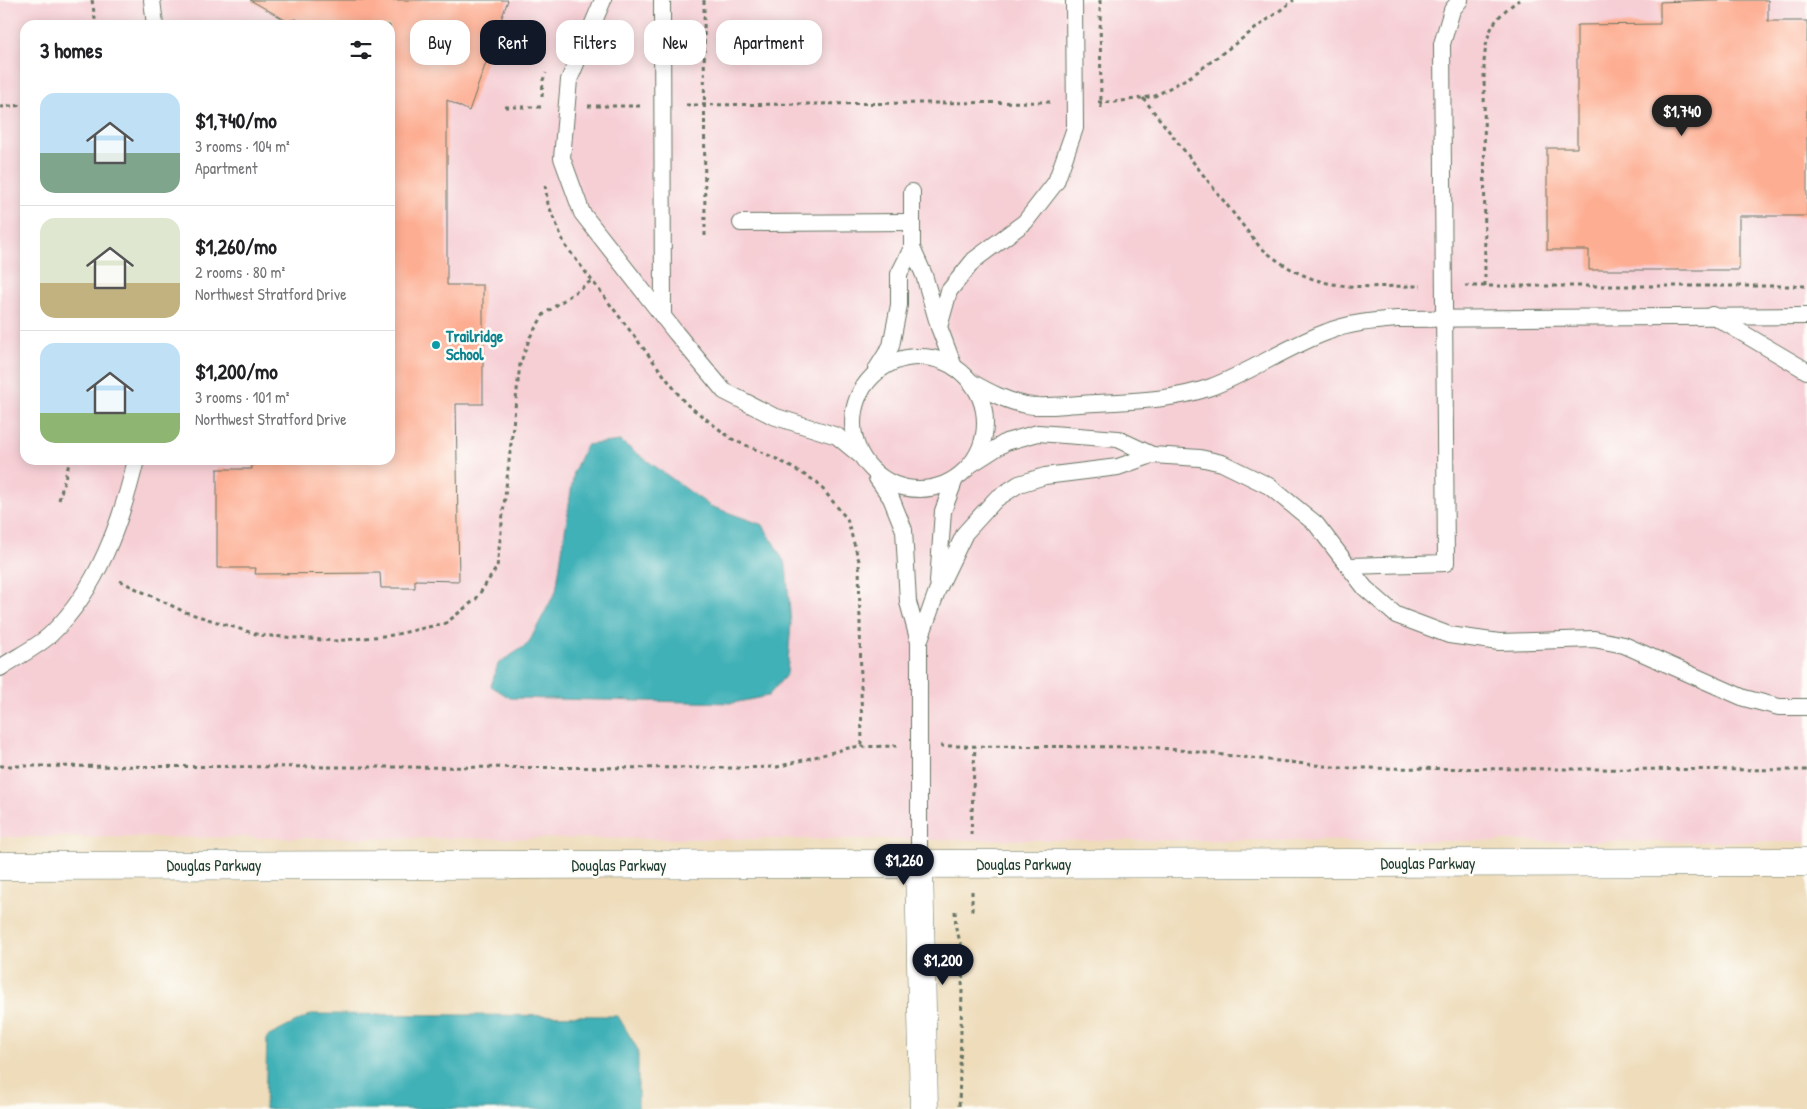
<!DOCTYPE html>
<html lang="en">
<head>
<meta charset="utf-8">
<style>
  body { margin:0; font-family:"Patrick Hand",sans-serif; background:#f2f2f2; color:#202124; height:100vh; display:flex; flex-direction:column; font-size:19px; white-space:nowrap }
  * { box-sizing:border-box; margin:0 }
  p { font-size:16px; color:#757577 }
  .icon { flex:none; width:28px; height:28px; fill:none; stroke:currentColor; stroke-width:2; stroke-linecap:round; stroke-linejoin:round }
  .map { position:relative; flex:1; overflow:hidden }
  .sheet { position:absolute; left:20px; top:20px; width:375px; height:445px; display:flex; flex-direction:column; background:#fff; border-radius:15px; box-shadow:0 2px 12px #0003 }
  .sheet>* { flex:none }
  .hud { position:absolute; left:410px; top:20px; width:475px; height:45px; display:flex; gap:10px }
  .price { position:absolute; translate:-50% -42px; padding:0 11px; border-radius:18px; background:#111827; color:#fff; font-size:16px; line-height:32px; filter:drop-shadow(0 1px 2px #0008) }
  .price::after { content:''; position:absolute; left:50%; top:30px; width:15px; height:11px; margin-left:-8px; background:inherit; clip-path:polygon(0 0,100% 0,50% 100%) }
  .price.active { background:#222; color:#fff }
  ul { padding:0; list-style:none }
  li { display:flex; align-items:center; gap:15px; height:125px; padding:0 20px }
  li+li { border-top:1px solid #e0e0e0 }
  li span { display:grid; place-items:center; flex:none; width:140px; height:100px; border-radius:15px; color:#555 }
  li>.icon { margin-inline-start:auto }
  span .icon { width:60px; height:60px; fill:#fffc; stroke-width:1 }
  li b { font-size:21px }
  h2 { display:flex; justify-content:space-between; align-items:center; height:60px; padding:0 20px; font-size:21px }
  .chip { padding:0 18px; border-radius:15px; background:#fff; box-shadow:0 2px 12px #0003; font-size:18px; line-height:45px }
  .chip.active { background:#111827; color:#fff }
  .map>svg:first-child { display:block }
</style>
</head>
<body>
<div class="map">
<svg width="1807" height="1109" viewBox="0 0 1807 1109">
  <rect width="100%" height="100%" fill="#fdfcf7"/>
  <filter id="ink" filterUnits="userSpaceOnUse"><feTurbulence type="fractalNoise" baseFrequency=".02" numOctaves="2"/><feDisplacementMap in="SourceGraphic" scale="10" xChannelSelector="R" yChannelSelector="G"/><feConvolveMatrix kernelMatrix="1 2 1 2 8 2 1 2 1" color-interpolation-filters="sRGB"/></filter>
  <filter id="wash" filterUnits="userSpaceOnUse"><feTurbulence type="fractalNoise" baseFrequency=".0096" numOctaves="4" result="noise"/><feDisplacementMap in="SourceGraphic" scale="20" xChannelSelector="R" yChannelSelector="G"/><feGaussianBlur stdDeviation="1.12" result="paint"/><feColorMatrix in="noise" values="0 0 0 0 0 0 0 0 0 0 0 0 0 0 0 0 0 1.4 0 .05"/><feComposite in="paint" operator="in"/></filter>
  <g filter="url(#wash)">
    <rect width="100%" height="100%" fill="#eedcba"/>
    <path fill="#f6cfd5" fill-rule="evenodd" d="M0 0H1807V842L0 837ZM25 25H390V460H25Z"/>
    <g fill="#41b1b7" stroke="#307776">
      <polygon points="620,441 710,506 763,525 786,565 791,624 787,674 768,696 733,703 510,698 491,686 498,664 528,644 556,591 574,471 586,445"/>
      <polygon points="312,1014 618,1016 638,1050 638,1109 265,1109 267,1037"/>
    </g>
    <g id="blocks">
      <g fill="#fdad92">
        <polygon points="250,0 508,0 469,111 447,100 447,285 483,285 483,404 456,404 459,581 415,580 415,588 381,588 380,573 255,574 256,568 217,568 217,469 252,469 251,460 390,460 390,25 307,25 296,19 287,21"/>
        <polygon points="1708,0 1768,0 1768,21 1807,21 1807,216 1739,216 1739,270 1589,270 1589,250 1547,250 1547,148 1577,148 1577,25 1660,24 1660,2"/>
      </g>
    </g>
  </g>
  <g filter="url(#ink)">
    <use href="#blocks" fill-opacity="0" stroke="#677563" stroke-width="1"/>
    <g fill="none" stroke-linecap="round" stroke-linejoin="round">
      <defs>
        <g id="service">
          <polyline points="152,0 155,25"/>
          <polyline points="603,0 569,80 562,158 582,213 676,333 724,391 773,416 837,436 860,455"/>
          <polyline points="662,0 663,317"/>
          <polyline points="912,192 912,248 924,275 939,327"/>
          <polyline points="741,223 912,222"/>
          <polyline points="1712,315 1807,371"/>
          <circle cx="919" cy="423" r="66"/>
          <polyline points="954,367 939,327 949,291 974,260 1025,222 1056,182 1075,128 1074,0"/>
          <polyline points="876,370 891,346 899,305 899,274 912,248"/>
          <path d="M971 382C989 392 1006 401 1026 405 1043 408 1062 405 1079 404 1123 401 1169 402 1211 387 1251 372 1286 347 1327 332 1349 323 1374 321 1398 319L1807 316"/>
          <polyline points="973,463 1006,442 1038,433 1118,439 1152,455"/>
          <polyline points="877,478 891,498 904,530 908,602 919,642"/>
          <polyline points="1350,566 1446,563 1442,44 1452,10 1460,0"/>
          <polyline points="938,582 943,511 955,479"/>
          <path d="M0 668C16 657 38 647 51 634 98 589 121 522 136 460"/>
          <polyline points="919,864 919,642 937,591 965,533 996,499 1019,484 1045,476 1118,467 1152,455 1200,458 1222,463 1269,486 1316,524 1365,588 1396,615 1449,635 1499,642 1594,639 1624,645 1744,698 1779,707 1807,707"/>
        </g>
        <polyline id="minor" points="919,864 924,1109"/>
        <polyline id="tertiary" points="0,866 1807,862"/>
      </defs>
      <use href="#service" stroke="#677563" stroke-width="18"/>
      <use href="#minor" stroke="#677563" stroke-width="29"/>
      <use href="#tertiary" stroke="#677563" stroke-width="29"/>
      <g stroke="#677563" stroke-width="3" stroke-dasharray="4 4" stroke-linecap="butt">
        <polyline points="92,0 96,25"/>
        <polyline points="704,0 705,238"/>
        <polyline points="1100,0 1101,110"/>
        <polyline points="542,97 543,80 546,73"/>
        <path d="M1143 98 1259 246C1316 295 1351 286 1421 286"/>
        <polyline points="1098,102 1115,102 1155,96 1193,75 1294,0"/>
        <polyline points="686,105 1052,102"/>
        <polyline points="588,106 640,106"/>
        <polyline points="0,107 25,105"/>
        <polyline points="505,107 545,107"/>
        <polyline points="545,185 548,204 565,245 685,403 732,439 777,459 817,482 847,519 859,561 862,747"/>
        <polyline points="1465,286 1807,286"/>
        <path d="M1485 286 1484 62C1487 30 1492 19 1519 0"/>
        <polyline points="59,500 70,460"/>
        <polyline points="120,581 185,612 259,635 335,641 393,635 446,623 476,599 497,567 520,364 530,337 544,314 591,281"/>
        <polyline points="940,746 1151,747 1342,768 1807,770"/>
        <polyline points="0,766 736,768 777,767 852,747 897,746"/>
        <polyline points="971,835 975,746"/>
        <polyline points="972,891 972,915"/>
        <polyline points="955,911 956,928 963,951 959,1109"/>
      </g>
      <use href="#service" stroke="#fff" stroke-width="16"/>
      <use href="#minor" stroke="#fff" stroke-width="28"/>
      <use href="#tertiary" stroke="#fff" stroke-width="28"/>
    </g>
  </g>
  <circle fill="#0f9aa8" stroke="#fdfcf7" stroke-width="2" cx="436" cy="345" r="5"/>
  <g text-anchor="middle" stroke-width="5" stroke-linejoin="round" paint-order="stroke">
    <g font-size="16" font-weight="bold" fill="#0d838f" stroke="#fdfcf7" text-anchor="start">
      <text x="446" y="342">Trailridge<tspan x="446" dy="18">School</tspan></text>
    </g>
    <g font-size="16" fill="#1f3d34" stroke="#fdfcf7">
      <text x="1428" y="869">Douglas Parkway</text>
      <text x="1024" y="870">Douglas Parkway</text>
      <text x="214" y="871">Douglas Parkway</text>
      <text x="619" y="871">Douglas Parkway</text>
    </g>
  </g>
</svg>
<b class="price active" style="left:1682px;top:137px">$1,740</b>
<b class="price" style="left:904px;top:886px">$1,260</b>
<b class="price" style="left:943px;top:986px">$1,200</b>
<div class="hud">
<a class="chip">Buy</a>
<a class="chip active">Rent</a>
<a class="chip">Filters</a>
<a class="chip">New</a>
<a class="chip">Apartment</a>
</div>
<section class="sheet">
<h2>3 homes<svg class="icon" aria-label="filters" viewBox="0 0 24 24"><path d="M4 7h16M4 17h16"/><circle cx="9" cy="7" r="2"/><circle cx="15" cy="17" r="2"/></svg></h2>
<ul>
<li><span style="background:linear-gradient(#bfe0f5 60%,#7fa58c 0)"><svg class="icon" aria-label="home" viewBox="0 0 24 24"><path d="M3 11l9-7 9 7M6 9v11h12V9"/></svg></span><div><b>$1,740/mo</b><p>3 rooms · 104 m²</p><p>Apartment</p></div></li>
<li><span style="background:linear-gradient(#dfe7d0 65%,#c2b280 0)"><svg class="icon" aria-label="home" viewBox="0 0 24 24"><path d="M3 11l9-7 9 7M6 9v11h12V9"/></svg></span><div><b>$1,260/mo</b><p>2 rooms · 80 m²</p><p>Northwest Stratford Drive</p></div></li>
<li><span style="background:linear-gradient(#bfe0f5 70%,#8fb573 0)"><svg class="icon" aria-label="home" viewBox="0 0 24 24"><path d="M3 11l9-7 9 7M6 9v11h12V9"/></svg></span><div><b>$1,200/mo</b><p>3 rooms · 101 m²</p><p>Northwest Stratford Drive</p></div></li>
</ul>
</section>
</div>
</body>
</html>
